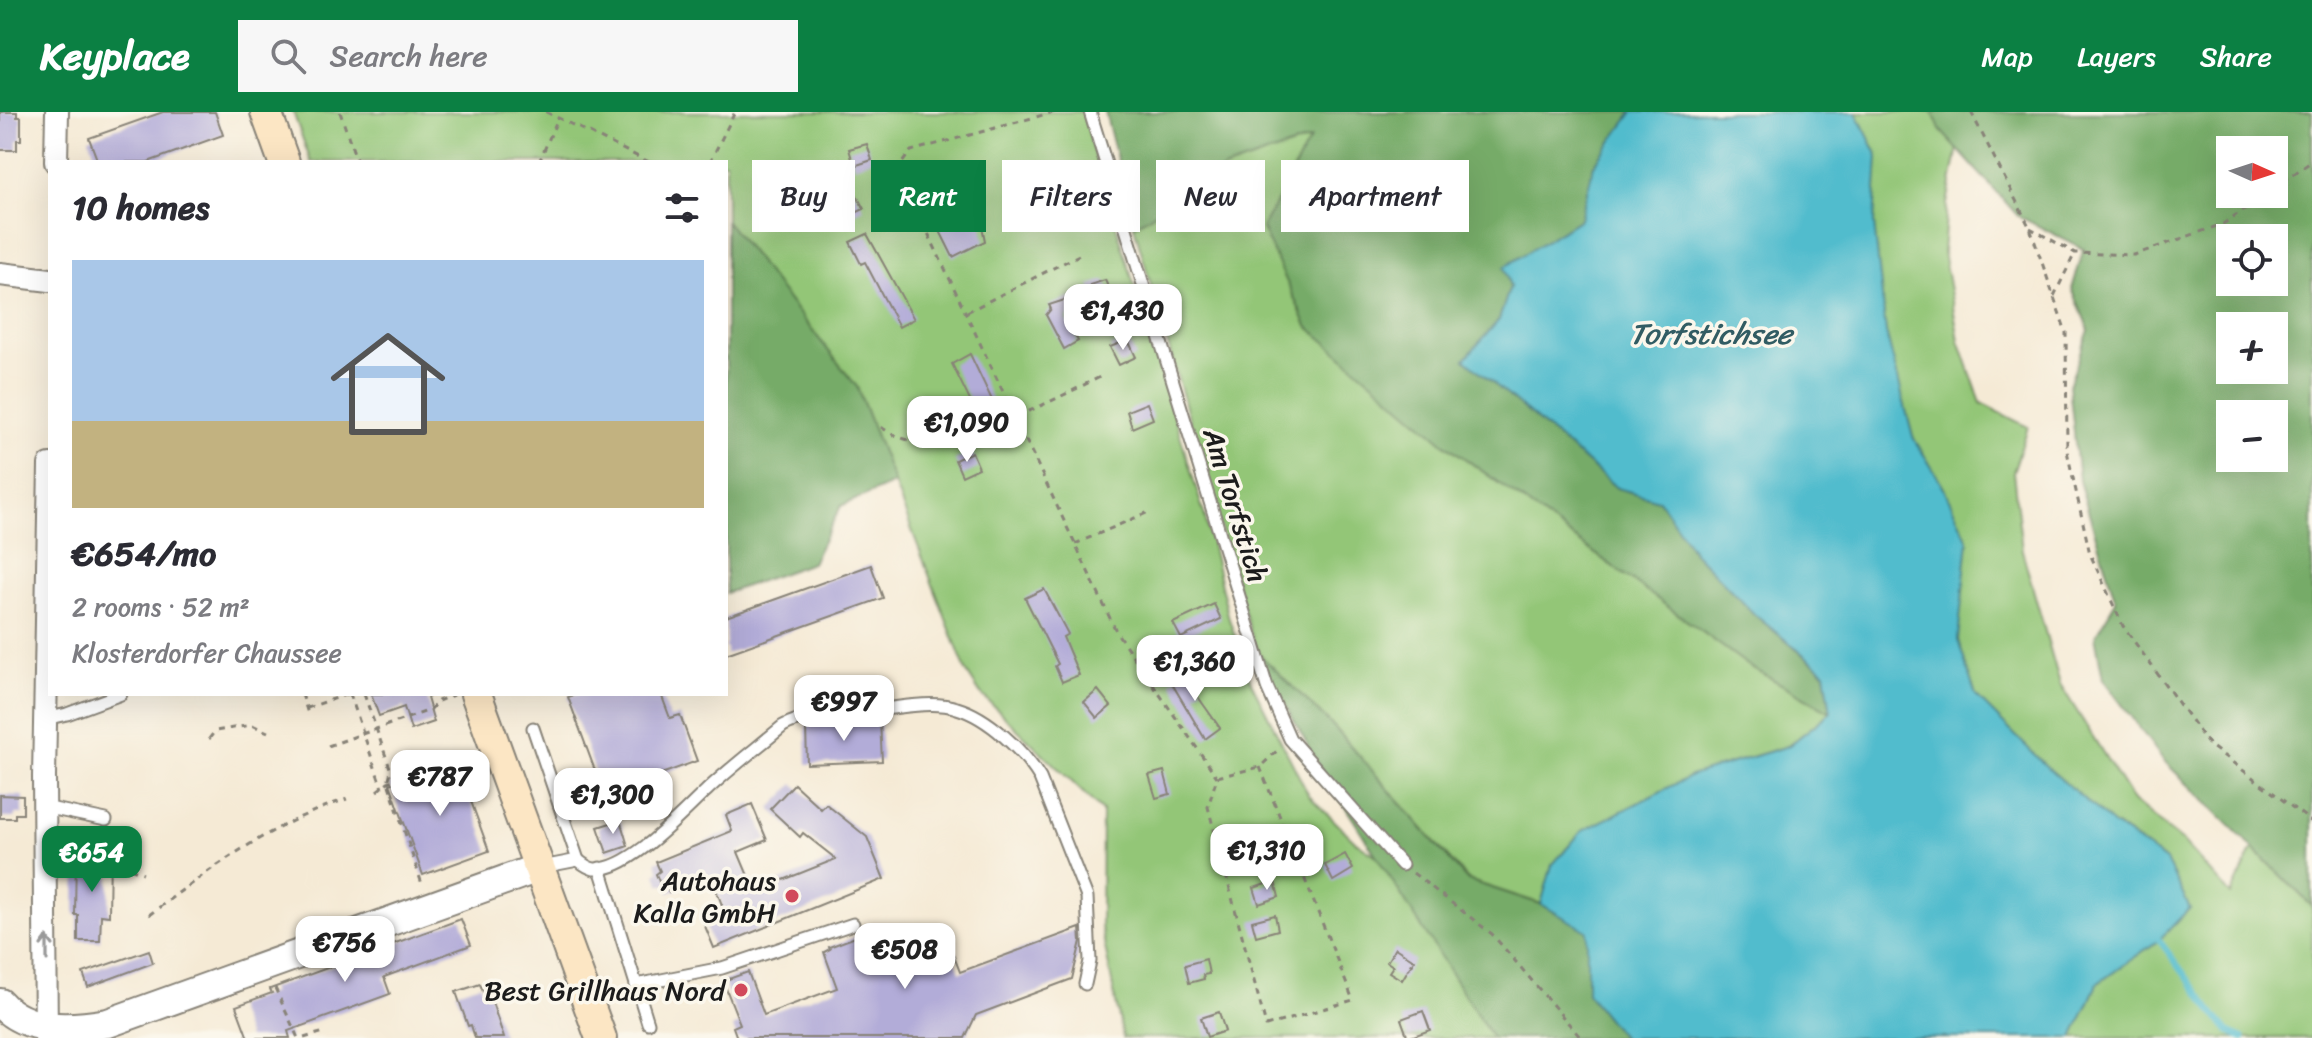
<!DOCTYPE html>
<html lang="en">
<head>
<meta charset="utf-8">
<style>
  body { margin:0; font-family:Sriracha,sans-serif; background:#f7f7f7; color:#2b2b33; height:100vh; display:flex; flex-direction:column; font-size:30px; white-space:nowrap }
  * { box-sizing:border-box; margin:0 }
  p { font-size:26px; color:#7c7c81 }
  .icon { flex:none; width:44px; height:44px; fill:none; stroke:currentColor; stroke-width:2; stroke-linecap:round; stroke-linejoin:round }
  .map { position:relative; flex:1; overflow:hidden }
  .panel { position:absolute; left:48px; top:48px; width:680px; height:536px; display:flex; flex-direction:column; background:#fff; border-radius:0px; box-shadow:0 8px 32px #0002 }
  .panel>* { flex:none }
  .banner { position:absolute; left:752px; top:48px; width:760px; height:72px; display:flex; gap:16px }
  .needle { width:52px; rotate:93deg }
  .fabs { position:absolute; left:2216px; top:24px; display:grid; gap:16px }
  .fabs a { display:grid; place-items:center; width:72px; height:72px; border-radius:0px; background:#fff; box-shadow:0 8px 32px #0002; font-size:40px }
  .price { position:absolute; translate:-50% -68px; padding:0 18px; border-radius:16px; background:#fff; color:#222; font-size:26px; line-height:52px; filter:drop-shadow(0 2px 4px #0008) }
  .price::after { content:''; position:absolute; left:50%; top:48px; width:24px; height:18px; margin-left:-12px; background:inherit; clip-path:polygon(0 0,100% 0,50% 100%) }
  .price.current { background:#0b8043; color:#fff }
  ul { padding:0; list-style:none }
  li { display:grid; align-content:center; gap:16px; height:424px; padding:0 24px }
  li span { display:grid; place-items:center; height:248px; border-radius:0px; color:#555 }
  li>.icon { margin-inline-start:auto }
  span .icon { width:144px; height:144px; fill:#fffc; stroke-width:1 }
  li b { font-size:34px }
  h2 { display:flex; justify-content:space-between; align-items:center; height:96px; padding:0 24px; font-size:34px }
  .chip { padding:0 28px; border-radius:0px; background:#fff; box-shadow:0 8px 32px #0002; font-size:28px; line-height:72px }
  .chip.current { background:#0b8043; color:#fff }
  header { display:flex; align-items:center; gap:48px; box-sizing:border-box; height:112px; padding:0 40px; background:#0b8043; color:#fff }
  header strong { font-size:38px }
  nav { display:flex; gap:44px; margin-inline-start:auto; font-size:28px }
  .search { width:560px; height:72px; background:#f7f7f7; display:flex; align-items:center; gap:20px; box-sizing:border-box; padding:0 28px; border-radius:0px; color:#7c7c81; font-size:30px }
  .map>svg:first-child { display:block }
</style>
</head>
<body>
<header>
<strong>Keyplace</strong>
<div class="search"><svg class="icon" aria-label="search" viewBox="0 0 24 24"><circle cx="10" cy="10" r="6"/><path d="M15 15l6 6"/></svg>Search here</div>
<nav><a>Map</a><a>Layers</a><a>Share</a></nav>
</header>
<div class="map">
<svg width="2312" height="926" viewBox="0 0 2312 926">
  <rect width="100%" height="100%" fill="#fbf7ec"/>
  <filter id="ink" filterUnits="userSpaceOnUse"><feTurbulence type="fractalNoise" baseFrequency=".0125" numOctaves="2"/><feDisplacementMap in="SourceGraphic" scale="16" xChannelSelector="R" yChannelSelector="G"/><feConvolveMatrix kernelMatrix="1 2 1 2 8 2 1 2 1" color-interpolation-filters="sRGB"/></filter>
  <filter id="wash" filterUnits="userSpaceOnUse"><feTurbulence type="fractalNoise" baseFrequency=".006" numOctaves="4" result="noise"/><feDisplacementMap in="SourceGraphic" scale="32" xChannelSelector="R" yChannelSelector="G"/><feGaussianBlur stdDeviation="1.8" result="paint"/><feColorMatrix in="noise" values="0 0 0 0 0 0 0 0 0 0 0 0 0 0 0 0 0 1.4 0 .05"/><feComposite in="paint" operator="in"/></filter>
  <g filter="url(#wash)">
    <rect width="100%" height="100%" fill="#f5ead5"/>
    <g fill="#93c677" stroke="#58714a" stroke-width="2">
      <polygon points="293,0 1084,0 1092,35 1205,405 1229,507 1251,570 1309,684 1356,730 1410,767 1579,926 1123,926 1101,815 1102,699 980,581 966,559 857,275 726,109 726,50 311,50"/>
      <polygon points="1801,0 1950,0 1960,25 1947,92 1943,140 1959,228 1981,291 2028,315 2013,360 2022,438 2060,572 2133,689 2184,731 2231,783 2253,737 2312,794 2312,926 2027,926 2165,749 2115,713 2076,718 2003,698"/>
      <polygon points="1311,27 1444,331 1749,554 1831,600 1788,634 1719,655 1541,792 1468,768 1335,616 1256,539 1134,114 1226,56"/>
    </g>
    <g fill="#76ab68" stroke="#496442" stroke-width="2" fill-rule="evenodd">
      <polygon points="1105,0 1633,0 1594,53 1580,107 1505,155 1510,175 1499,208 1465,247 1617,376 1659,388 1694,440 1755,503 1825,561 1831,600 1749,554 1444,331 1307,214 1262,116 1310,27 1226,56 1134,114"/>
      <path d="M1933 0H2312V794L2164 649 2103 567 2095 524 2116 489 2079 369 2069 273 2089 218 2072 177 2084 137 2018 104 1940 18ZM2230 38H2274V82H2230ZM2230 126H2274V170H2230ZM2274 214V258H2230V214ZM2230 302H2274V346H2230Z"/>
      <polygon points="726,109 857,275 894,371 841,394 812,451 726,481"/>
      <polygon points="1256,539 1335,616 1467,768 1541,792 1588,819 1587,881 1623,926 1492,926 1318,652"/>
    </g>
    <polygon fill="#51bccd" stroke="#366c74" stroke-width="2" points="1633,0 1856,0 1878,44 1874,111 1886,220 1913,325 1941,370 1968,428 1958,528 1976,584 2046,654 2114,713 2166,749 2190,796 2159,828 2097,872 2073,926 1623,926 1587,881 1587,819 1541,792 1552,753 1582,719 1693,663 1788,634 1831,600 1825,560 1755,503 1694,440 1659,388 1617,376 1465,247 1499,208 1510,175 1504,155 1580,107 1594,53"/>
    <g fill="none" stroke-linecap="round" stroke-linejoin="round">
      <polyline stroke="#51bccd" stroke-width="6" points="2159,828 2218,907 2228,919 2243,926"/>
    </g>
    <g id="blocks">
      <g fill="#b2acd8">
        <polygon points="0,0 17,0 17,5 21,5 21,28 17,28 17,38 0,38"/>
        <polygon points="163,0 215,0 223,23 148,50 98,50 89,26"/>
        <polygon points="867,32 872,48 854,54 849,37"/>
        <polygon points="854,78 864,97 847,105 837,86"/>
        <polygon points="975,79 985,129 953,145 931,101"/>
        <polygon points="1043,81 1050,94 1025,108 1022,93"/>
        <polygon points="867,122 914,207 899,215 865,150 861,152 850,130"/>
        <polygon points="1105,168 1113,186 1069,202 1070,204 1066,206 1078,229 1064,237 1046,203 1051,197 1049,193 1092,179 1090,173"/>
        <polygon points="1128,228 1136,245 1119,253 1110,235"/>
        <polygon points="970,242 992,288 974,297 952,252"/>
        <polygon points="1147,291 1153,307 1132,316 1127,299"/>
        <polygon points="972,340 979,356 962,364 955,348"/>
        <polygon points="871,453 883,486 726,542 726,505"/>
        <polygon points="1044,477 1068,522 1063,525 1079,563 1062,570 1055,554 1058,552 1025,486"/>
        <polygon points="1214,492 1221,507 1181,526 1173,511"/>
        <polygon points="1190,558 1202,577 1196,582 1220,616 1205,627 1171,570"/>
        <polygon points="1098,578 1111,594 1097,606 1084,590"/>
        <polygon points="371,582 433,582 427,586 434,610 411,618 404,595 379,604"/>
        <polygon points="577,582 661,582 670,606 680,603 697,649 604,683 568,585"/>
        <polygon points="880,609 882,649 807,652 806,614"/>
        <polygon points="456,648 489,739 423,763 390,672"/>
        <polygon points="1164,659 1170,682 1156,686 1149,663"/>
        <polygon points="794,672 821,697 826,692 867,725 884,767 714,836 700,802 722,793 711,765 669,781 665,772 660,772 656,762 660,759 656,750 732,719 726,703 752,692 767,728 738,740 754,778 751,781 836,747 803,721 800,725 770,697"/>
        <polygon points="0,683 23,684 23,702 15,702 15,706 0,706"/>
        <polygon points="620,708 628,734 607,741 598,715"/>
        <polygon points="1256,718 1260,733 1235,740 1231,725"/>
        <polygon points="76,741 110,741 109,804 101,803 100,829 78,829 78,803 75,803"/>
        <polygon points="1345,742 1353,757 1333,769 1325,753"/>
        <polygon points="1275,769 1279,785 1259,792 1254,776"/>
        <polygon points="1275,803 1278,818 1256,824 1252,809"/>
        <polygon points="461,807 471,833 384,865 390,882 288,919 290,926 248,926 236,894 272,881 270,877"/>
        <polygon points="1080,816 1081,829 1072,867 976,903 965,926 737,926 733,915 740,912 723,869 748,860 764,903 837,876 824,840 830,837 829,835 858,824 860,830 886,820 894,841 922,830 927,842 950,834 960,860"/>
        <polygon points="1395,836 1414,848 1402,868 1389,860 1393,854 1387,850"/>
        <polygon points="149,838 153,851 88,875 83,861"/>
        <polygon points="1206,847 1209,862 1203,863 1204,867 1189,871 1185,853"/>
        <polygon points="480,872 483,880 488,878 504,926 475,926 471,913 468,914 456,880"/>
        <polygon points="1423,899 1430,918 1408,926 1401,907"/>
        <polygon points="1219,900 1225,919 1207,925 1201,906"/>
      </g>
    </g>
  </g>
  <g filter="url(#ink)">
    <use href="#blocks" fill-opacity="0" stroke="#888378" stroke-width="2"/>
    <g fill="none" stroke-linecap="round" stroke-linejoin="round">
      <defs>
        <g id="service">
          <polyline points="1090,0 1267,575 1290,627 1402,753"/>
          <polyline points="45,607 67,602 121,582"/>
          <polyline points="533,616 578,748"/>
          <polyline points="44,695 106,708"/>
          <path d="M542 755 578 748C583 752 589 756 594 757 629 760 682 701 706 679 730 656 757 636 783 614 807 601 833 603 860 600 888 598 930 587 957 596 988 605 1024 639 1040 666L1087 785 1090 849 1085 872"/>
          <polyline points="600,756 648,911"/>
          <polyline points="636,873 722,856 853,812"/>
        </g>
        <g id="minor">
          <polyline points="56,50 57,0"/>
          <polyline points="0,162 50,168"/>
          <polyline points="46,926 44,665 50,353"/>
        </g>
        <path id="tertiary" d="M0 891C26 921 72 917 108 911L538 756"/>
        <g id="secondary">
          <polyline points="266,0 284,50"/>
          <polyline points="476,582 601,926"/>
        </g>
      </defs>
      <use href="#service" stroke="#888378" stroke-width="15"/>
      <use href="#minor" stroke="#888378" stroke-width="26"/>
      <use href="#tertiary" stroke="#888378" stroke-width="32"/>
      <use href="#secondary" stroke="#888378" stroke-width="34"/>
      <g stroke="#888378" stroke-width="3" stroke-dasharray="6 6" stroke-linecap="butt">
        <polyline points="340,0 357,50"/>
        <polyline points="546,0 649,50"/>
        <polyline points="1054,0 911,39 902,51 902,66 1117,521 1217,665"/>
        <polyline points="1971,0 2030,116 2066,220 2067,339 2090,442 2123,514 2208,632 2312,710"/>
        <polyline points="539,50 558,6"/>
        <polyline points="710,50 735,0"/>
        <polyline points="2274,76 2312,49"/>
        <polyline points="2030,116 2075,141 2134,143 2223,112 2266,82"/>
        <polyline points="2054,184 2075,141"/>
        <polyline points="967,200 1079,143"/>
        <path d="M881 315C891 322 901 327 914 329 964 336 1059 285 1104 263"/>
        <polyline points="1075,432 1151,399"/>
        <polyline points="1149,568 1204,531"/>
        <polyline points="302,582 308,602"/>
        <polyline points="350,582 382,676"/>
        <polyline points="364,582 391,659 388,670 423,775"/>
        <polyline points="307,596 348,582"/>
        <polyline points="209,627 215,619 252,613 268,620"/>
        <polyline points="328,634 430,598 438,589 453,583"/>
        <polyline points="1260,655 1353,888 1266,914 1208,695 1217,665 1260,655 1280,636"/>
        <polyline points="377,679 388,670 461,644 474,653"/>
        <polyline points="119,741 120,716"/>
        <polyline points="119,752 143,761"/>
        <polyline points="1413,761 1492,822 1581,926"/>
        <path d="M149 803C211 756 272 711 347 687"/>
        <polyline points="275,876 298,926"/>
        <polyline points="304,926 324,920"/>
      </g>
      <use href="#service" stroke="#fff" stroke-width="11"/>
      <use href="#minor" stroke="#fff" stroke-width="22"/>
      <use href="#tertiary" stroke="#fff" stroke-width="28"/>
      <use href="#secondary" stroke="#fce6c4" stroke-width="30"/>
    </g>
    <defs><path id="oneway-shaft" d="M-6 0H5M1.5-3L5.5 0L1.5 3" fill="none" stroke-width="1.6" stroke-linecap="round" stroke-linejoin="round" transform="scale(2)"/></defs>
    <use stroke="#999" href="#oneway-shaft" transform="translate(47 836) rotate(-90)"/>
  </g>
  <g fill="#d1495b" stroke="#fbf7ec" stroke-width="3">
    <circle cx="792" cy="784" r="8"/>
    <circle cx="741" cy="878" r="8"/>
  </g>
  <g text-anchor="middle" stroke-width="7" stroke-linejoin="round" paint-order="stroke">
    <g font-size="28" fill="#1c1c1c" stroke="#fbf7ec">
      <text transform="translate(1236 393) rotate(73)" y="10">Am Torfstich</text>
    </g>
    <g font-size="28" fill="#1c1c1c" stroke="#fbf7ec" text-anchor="end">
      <text x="776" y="778">Autohaus<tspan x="776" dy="32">Kalla GmbH</tspan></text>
      <text x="725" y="888">Best Grillhaus Nord</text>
    </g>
    <g font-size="30" font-style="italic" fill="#315c63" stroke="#fbf7ec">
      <text x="1711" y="232">Torfstichsee</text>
    </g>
  </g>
</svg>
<div class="fabs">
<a><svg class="needle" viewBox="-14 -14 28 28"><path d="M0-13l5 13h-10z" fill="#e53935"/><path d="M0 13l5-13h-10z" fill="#7c7c81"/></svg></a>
<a><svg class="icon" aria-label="locate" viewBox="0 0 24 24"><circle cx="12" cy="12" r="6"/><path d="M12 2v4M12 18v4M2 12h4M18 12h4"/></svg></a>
<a>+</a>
<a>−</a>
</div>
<b class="price" style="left:1123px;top:240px">€1,430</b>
<b class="price" style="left:967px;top:352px">€1,090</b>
<b class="price" style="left:1195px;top:591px">€1,360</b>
<b class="price" style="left:844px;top:631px">€997</b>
<b class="price" style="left:440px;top:706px">€787</b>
<b class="price" style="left:613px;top:724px">€1,300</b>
<b class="price" style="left:1267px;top:780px">€1,310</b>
<b class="price current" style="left:92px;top:782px">€654</b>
<b class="price" style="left:345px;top:872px">€756</b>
<b class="price" style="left:905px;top:879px">€508</b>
<div class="banner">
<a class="chip">Buy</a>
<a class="chip current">Rent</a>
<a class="chip">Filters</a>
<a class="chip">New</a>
<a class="chip">Apartment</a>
</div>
<section class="panel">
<h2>10 homes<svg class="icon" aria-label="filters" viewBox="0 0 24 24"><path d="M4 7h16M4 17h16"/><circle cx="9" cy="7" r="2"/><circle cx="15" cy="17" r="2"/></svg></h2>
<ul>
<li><span style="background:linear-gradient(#a9c7e8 65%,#c2b280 0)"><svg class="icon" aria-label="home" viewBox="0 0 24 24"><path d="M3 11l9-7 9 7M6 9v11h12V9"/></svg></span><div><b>€654/mo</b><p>2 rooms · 52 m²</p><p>Klosterdorfer Chaussee</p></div></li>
</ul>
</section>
</div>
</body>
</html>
